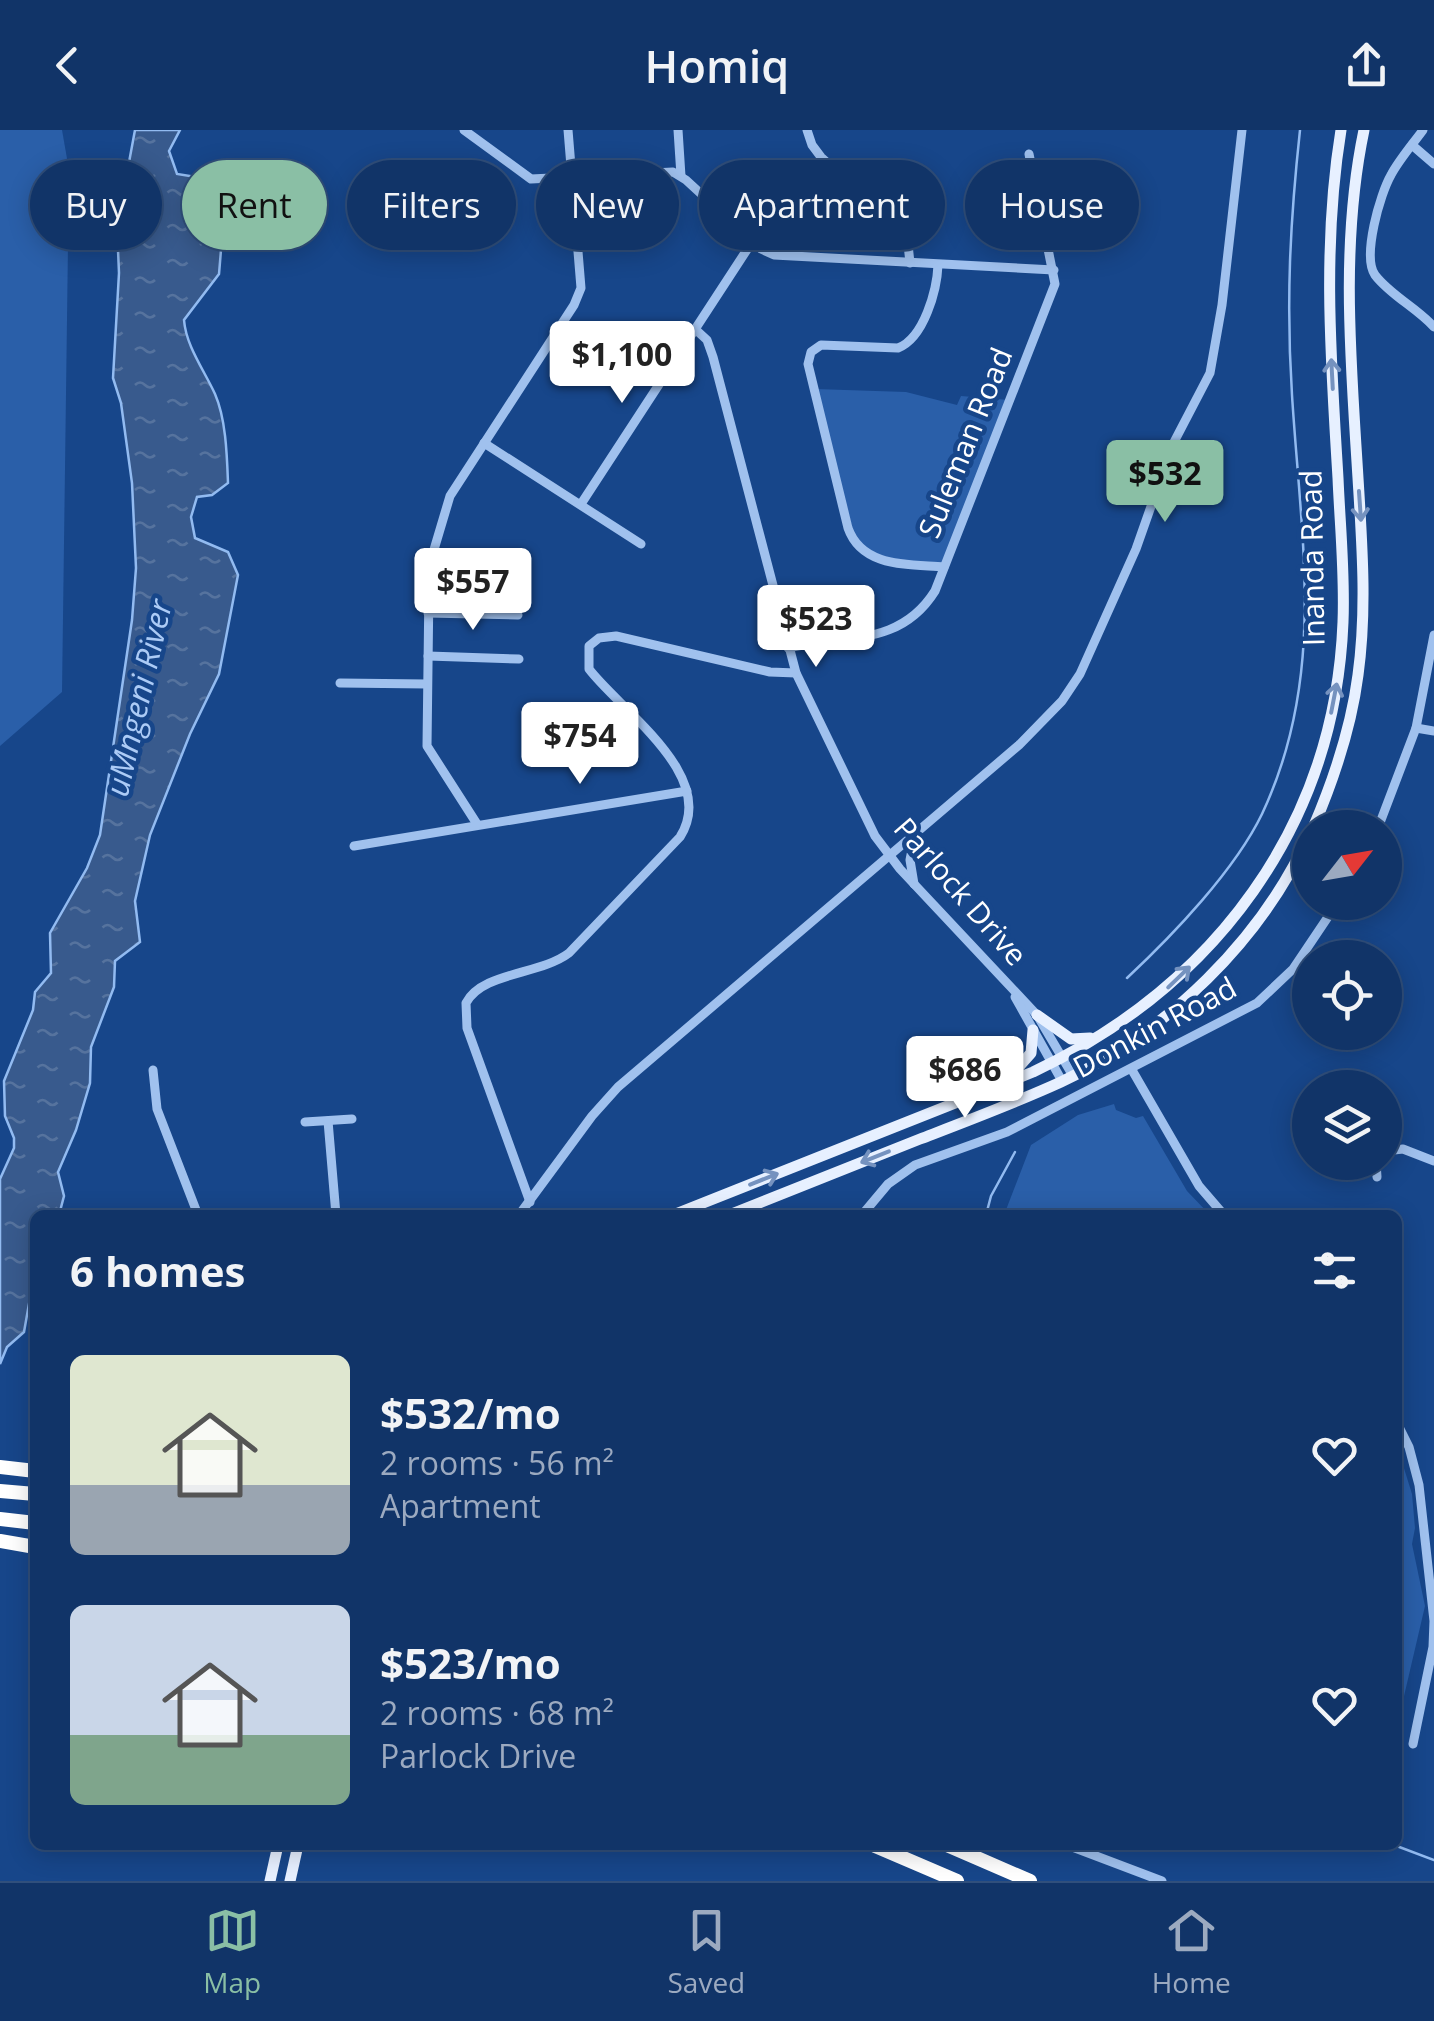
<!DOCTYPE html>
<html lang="en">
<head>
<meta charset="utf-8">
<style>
  body { margin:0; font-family:"Open Sans",sans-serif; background:#1a3c6e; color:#f1f3f6; height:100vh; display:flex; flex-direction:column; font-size:38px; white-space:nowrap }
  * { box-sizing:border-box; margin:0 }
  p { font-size:32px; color:#9caac0 }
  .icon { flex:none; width:55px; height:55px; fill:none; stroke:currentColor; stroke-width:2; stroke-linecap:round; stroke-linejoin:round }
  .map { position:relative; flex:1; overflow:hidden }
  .details { position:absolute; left:30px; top:1080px; width:1372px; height:640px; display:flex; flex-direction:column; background:#113468; border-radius:15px; box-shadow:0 5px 25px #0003,0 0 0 2px #304f7c }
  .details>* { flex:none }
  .top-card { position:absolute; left:30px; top:30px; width:1375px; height:90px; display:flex; gap:20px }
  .needle { width:65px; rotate:59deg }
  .controls { position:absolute; left:1292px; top:680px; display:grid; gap:20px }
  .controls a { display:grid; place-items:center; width:110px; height:110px; border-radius:50%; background:#113468; box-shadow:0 5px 25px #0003,0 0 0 2px #304f7c; font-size:50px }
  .price { position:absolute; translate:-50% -85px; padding:0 22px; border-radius:10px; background:#fff; color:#222; font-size:32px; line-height:65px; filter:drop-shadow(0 2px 5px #0008) }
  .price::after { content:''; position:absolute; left:50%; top:60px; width:30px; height:22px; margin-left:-15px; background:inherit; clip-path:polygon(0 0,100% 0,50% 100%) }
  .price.on { background:#8abfa5; color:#111 }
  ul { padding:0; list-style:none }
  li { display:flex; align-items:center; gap:30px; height:250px; padding:0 40px }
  li span { display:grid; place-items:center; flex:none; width:280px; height:200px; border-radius:15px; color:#555 }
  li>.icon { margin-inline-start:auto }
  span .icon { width:120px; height:120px; fill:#fffc; stroke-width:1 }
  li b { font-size:42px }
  h2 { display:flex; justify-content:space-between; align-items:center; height:120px; padding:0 40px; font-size:42px }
  .pill { padding:0 35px; border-radius:45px; background:#113468; box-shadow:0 5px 25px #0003,0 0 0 2px #304f7c; font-size:35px; line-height:90px }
  .pill.on { background:#8abfa5; color:#111 }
  header { display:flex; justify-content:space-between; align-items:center; height:130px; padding:0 40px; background:#113468; font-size:45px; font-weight:600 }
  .dock { display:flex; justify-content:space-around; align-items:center; height:140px; border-top:2px solid #304f7c; background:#113468; font-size:28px; color:#9caac0 }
  .dock a { display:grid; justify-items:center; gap:5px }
  .dock .on { color:#8abfa5 }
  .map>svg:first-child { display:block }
</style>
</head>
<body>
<header><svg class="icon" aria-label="back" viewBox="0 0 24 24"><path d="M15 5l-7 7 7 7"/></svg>Homiq<svg class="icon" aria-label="share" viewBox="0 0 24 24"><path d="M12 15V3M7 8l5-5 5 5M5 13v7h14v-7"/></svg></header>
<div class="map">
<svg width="1434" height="1751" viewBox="0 0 1434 1751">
  <defs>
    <pattern id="water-ripples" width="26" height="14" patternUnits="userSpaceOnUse" patternTransform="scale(2.5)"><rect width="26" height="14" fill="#385a8d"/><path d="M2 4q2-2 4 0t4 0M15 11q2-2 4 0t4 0" fill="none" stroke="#56739e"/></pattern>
  </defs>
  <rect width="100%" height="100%" fill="#17468a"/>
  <g fill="#2a5fa9">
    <polygon points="0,0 62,0 69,40 62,562 0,616"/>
    <polygon points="815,259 906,262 957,275 961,266 1009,270 943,436 882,427 856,411"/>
    <polygon points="1114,974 1116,980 1136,988 1143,986 1187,1061 1210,1085 1004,1085 1031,1015 1078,985"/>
    <polygon points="1398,1319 1412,1364 1415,1398 1412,1414 1425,1476 1401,1579 1398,1580"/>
  </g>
  <path fill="url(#water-ripples)" stroke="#92bbf1" stroke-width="2.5" d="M135 0H180L169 21 177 44 202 48 211 54 215 59 223 96 219 144 184 190C186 216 204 240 215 264 226 289 227 326 228 353L212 365 197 367 191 387 195 408 228 422 238 445 219 544 190 604 150 705 135 771 140 812 115 831 114 857 91 917 90 953 76 1000 58 1042 64 1066 59 1085H35V1140L24 1202 7 1217 0 1234V1049L14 1018V1008L5 986 4 951 33 880 35 862 51 843 50 803 87 738 100 705 132 490 136 438 132 353 121 273 113 248 119 143 117 97Z"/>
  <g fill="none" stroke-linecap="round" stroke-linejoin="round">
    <g stroke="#92bbf1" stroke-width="2.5">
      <path d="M1127 848C1173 805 1235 740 1262 684 1327 546 1301 410 1292 265 1286 172 1290 92 1300 0"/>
      <polyline points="986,1085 991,1066 1015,1022"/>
      <polyline points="1394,1715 1434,1730"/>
    </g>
    <g stroke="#a0c1ee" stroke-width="9">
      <polyline points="464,0 531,49 673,42 686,50 761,119 774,125 1054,140"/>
      <polyline points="678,0 681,46"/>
      <polyline points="807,0 812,15 821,27 907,105 910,133"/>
      <path d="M1423 0C1412 15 1399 30 1391 45 1380 64 1362 127 1375 145 1390 165 1417 178 1434 197"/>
      <polyline points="1412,15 1434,34"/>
      <path d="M938 135C937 160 924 208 898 218L821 215 811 222 808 234 848 398C862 438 909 434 944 437"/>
      <polyline points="695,199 707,210 713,227 796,543 875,706 900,739 1037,885 1073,946"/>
      <polyline points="484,313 641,414"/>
      <polyline points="581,374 752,112"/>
      <polyline points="428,483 518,485"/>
      <path d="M788 518C844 505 900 517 935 461L1055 154 1029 24"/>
      <polyline points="428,526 519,529"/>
      <polyline points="340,553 427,554"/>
      <polyline points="1416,598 1434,601"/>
      <polyline points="477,694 427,616 429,456 433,423 450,366 574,175 581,158 568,0"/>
      <polyline points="1378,698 1416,598 1434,505"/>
      <polyline points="354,716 687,661"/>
      <polyline points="914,754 910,730 915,705"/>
      <polyline points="1015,867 1062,951"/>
      <polyline points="153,940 157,979 198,1085"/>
      <polyline points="1132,940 1199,1056 1224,1085"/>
      <polyline points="328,991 336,1085"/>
      <polyline points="305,992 352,989"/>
      <polyline points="1385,1021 1403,1019 1434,1031"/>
      <polyline points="1376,1032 1377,1047"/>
      <path d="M530 1072 467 898 466 873C482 842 540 845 569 823L680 707C719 646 621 581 589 539V516L599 508 616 506 770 542 796 543"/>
      <polyline points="336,1084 366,1085"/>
      <polyline points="519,1085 592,986 618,957 1019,615 1062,571 1080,544 1136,419 1173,314 1210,243 1222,175 1242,0"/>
      <polyline points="862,1085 888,1054 915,1035 1007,1002 1257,873 1293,839 1338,772"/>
      <polyline points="1398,1295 1409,1317 1419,1355 1434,1491 1433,1517 1413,1614"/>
      <polyline points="1067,1715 1162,1751"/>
    </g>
    <g stroke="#e7f0ff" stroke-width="11">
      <path d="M1313 698C1334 649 1351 599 1358 545 1367 480 1362 414 1358 348 1351 233 1340 114 1364 0"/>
      <polyline points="1037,885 1071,909 1090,908"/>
      <polyline points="1009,948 1031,923 1033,900"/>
      <path d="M673 1085 1033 942C1215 856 1335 696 1343 492 1345 444 1340 396 1338 348 1331 231 1322 116 1341 0"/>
      <path d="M729 1085C792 1060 856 1035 920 1009 967 991 1015 973 1061 952 1167 902 1262 810 1310 703"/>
      <polyline points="270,1751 278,1715"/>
      <polyline points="290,1751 298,1715"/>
    </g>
    <g stroke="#fff" stroke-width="14">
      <polyline points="0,1337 35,1341"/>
      <polyline points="0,1361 35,1364"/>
      <polyline points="0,1389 35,1393"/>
      <polyline points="0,1411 35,1417"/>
      <polyline points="873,1715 957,1751"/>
      <polyline points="947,1715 1030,1751"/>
    </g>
  </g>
  <defs><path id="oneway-shaft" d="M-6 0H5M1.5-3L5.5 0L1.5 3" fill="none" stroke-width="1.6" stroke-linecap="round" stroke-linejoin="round" transform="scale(2.5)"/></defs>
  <g stroke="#7592bf">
    <use href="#oneway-shaft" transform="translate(1332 244) rotate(-93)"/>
    <use href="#oneway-shaft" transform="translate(1360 376) rotate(86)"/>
    <use href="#oneway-shaft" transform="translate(1334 568) rotate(-79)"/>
    <use href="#oneway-shaft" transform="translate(1179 847) rotate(-44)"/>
    <use href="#oneway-shaft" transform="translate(875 1027) rotate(158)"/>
    <use href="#oneway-shaft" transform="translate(764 1049) rotate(-22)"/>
  </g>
  <g text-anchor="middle" stroke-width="9" stroke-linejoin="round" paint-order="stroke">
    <g font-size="30" fill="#fff" stroke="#17468a">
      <text transform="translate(966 313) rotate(-68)" y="10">Suleman Road</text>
      <text transform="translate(1313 428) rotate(-91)" y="10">Inanda Road</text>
      <text transform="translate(960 762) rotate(49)" y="10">Parlock Drive</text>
      <text transform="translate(1155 898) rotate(-28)" y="10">Donkin Road</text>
    </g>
    <g font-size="32" font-style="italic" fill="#accbf6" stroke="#17468a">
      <text transform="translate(139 568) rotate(-77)" y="11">uMngeni River</text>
    </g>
  </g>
</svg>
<div class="controls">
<a><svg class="needle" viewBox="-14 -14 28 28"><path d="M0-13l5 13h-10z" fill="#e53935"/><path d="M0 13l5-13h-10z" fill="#9caac0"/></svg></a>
<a><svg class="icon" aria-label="locate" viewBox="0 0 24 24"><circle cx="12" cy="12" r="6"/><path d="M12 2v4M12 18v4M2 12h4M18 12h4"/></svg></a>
<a><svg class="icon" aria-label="layers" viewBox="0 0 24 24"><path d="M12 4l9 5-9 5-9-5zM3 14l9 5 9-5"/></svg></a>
</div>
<b class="price" style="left:622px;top:276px">$1,100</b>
<b class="price on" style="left:1165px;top:395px">$532</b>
<b class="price" style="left:473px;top:503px">$557</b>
<b class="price" style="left:816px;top:540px">$523</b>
<b class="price" style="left:580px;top:657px">$754</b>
<b class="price" style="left:965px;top:991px">$686</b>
<div class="top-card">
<a class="pill">Buy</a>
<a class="pill on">Rent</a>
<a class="pill">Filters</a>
<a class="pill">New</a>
<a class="pill">Apartment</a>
<a class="pill">House</a>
</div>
<section class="details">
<h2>6 homes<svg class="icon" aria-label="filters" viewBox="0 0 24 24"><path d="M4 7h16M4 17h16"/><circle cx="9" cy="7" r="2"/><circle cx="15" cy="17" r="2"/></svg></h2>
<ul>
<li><span style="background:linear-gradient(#dfe7d0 65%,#9aa5b1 0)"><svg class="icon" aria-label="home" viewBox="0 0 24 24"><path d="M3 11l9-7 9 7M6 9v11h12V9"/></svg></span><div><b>$532/mo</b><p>2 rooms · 56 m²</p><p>Apartment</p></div><svg class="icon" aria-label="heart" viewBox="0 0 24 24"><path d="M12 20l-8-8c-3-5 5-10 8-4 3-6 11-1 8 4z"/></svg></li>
<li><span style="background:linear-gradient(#c9d6e8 65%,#7fa58c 0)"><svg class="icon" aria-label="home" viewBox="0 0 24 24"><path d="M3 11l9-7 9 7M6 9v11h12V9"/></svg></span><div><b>$523/mo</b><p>2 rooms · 68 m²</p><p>Parlock Drive</p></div><svg class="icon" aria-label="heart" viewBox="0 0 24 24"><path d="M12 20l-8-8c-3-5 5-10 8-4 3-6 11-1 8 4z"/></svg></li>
</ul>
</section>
</div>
<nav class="dock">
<a class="on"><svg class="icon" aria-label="map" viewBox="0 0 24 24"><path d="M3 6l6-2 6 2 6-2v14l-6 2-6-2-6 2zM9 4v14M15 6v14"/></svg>Map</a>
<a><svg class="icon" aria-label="saved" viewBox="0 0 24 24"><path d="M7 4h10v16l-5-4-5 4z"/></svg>Saved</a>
<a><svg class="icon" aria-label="home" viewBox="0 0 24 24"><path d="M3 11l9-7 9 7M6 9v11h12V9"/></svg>Home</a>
</nav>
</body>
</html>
